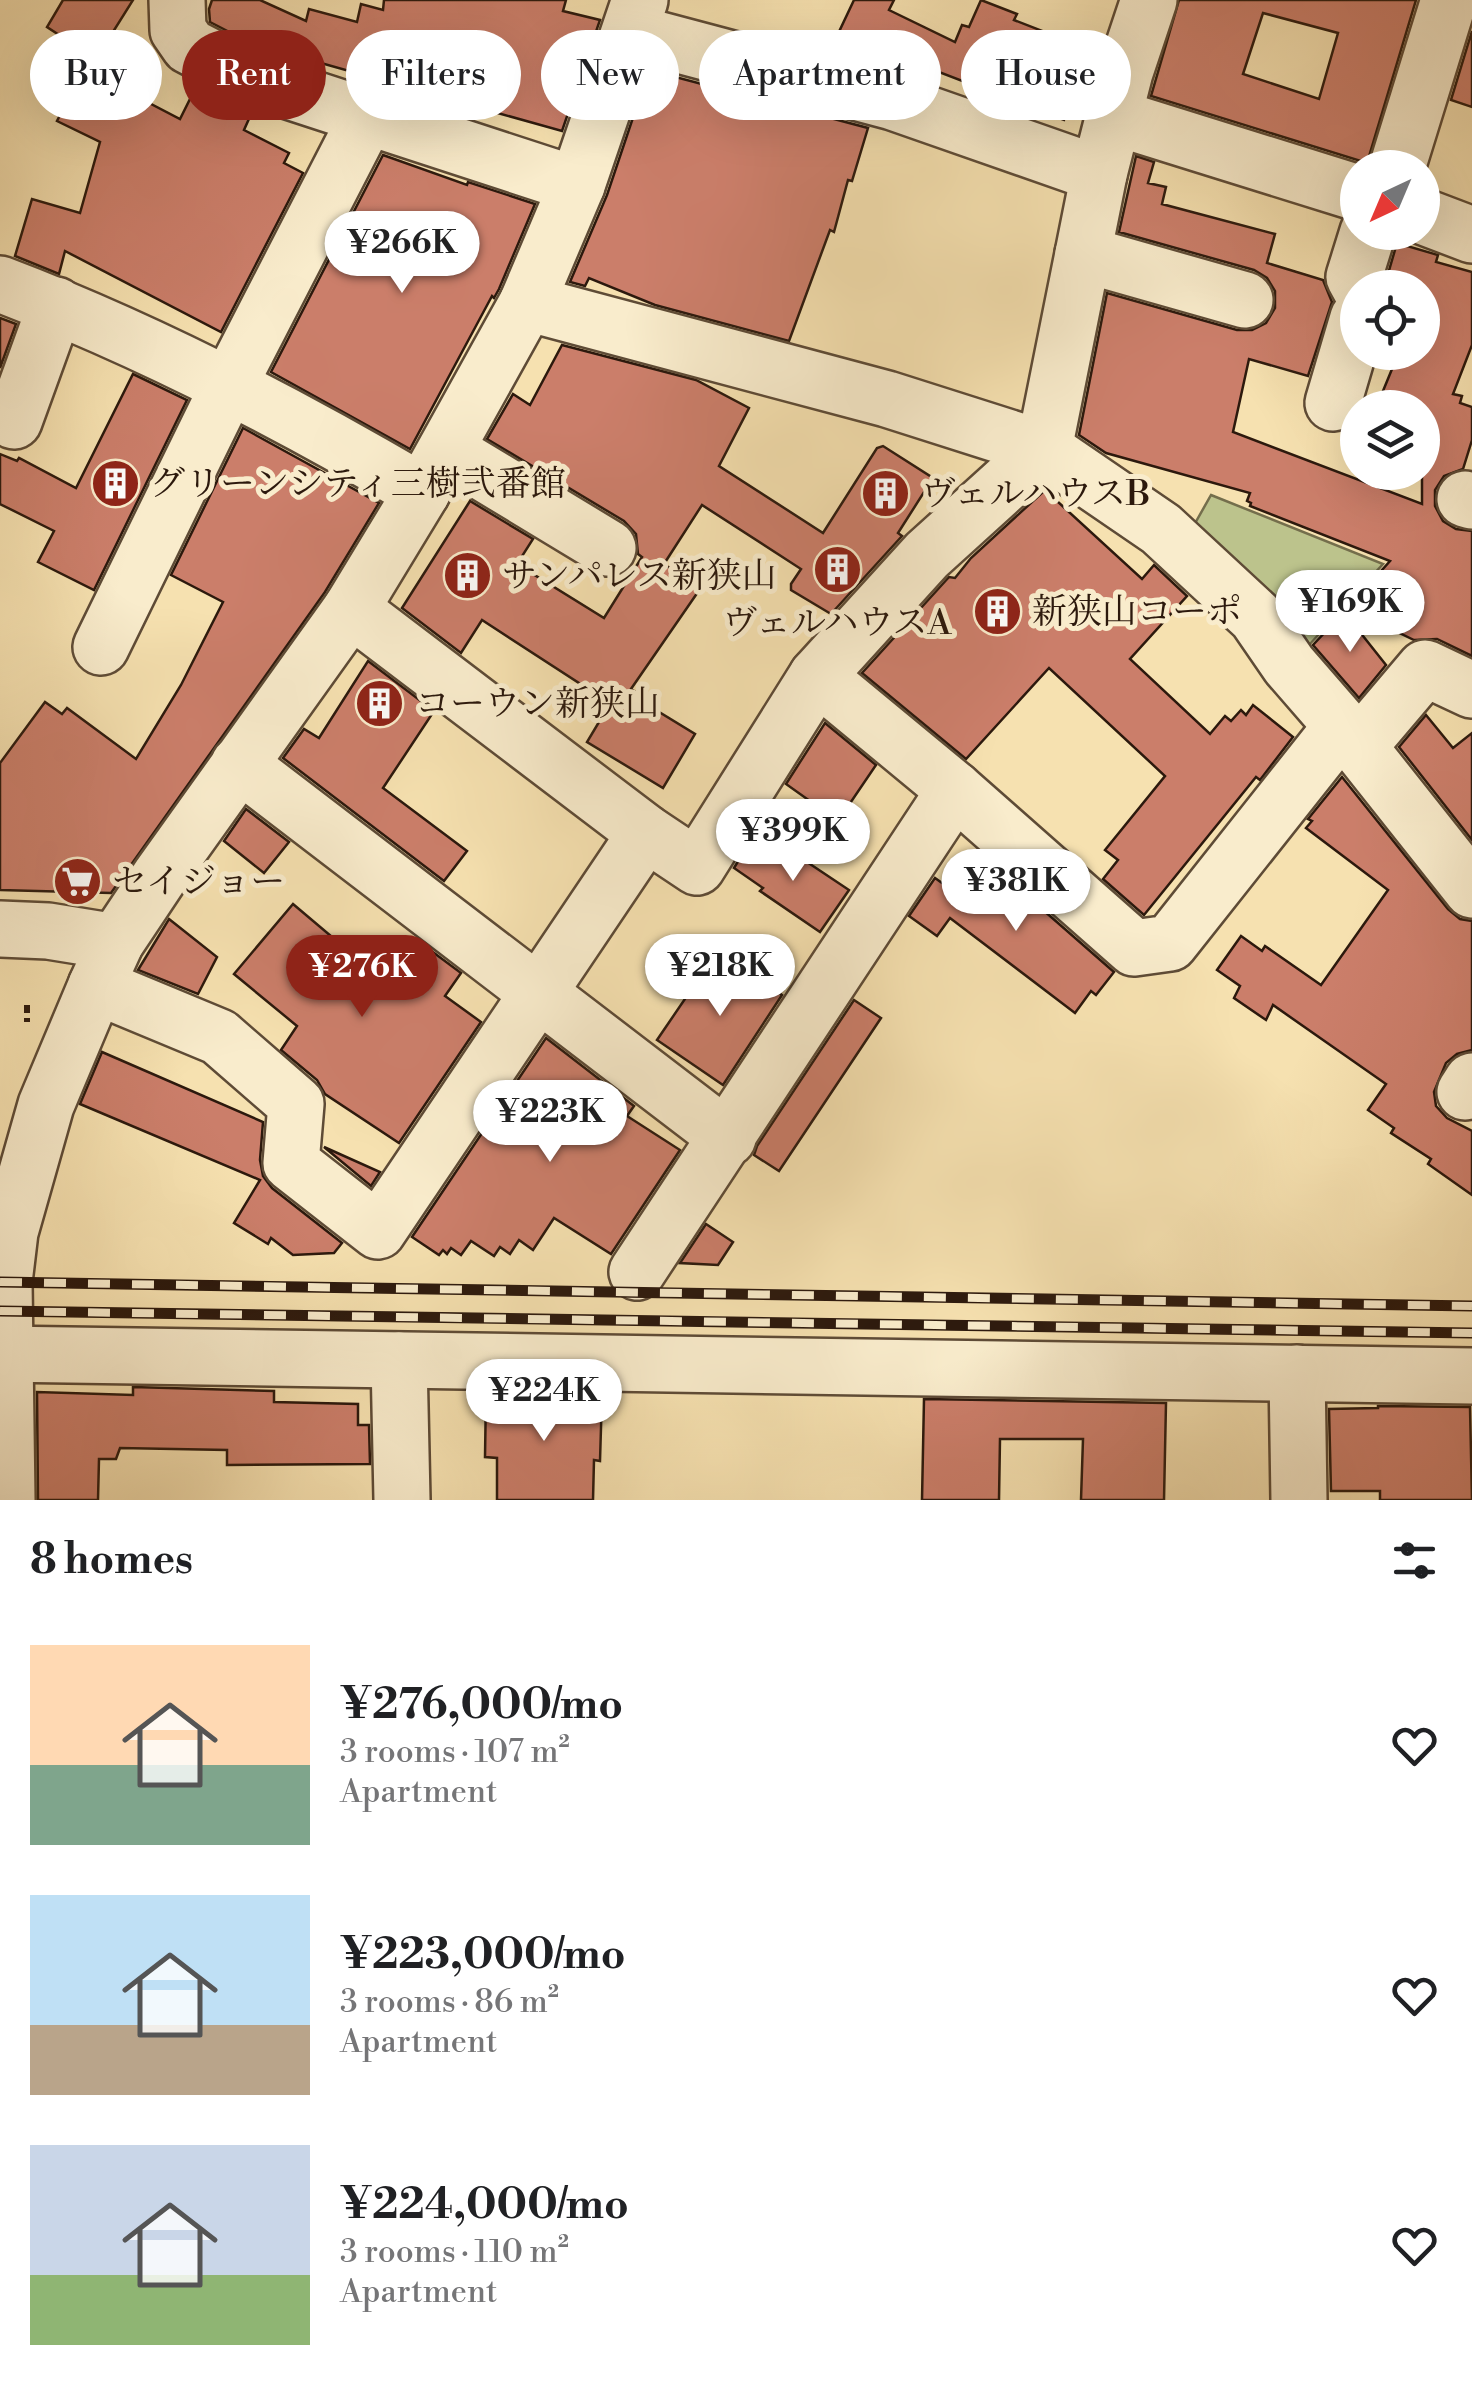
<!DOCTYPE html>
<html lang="en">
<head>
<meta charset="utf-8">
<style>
  body { margin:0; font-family:"Libre Bodoni","Noto Serif JP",serif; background:#f2f2f2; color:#202124; height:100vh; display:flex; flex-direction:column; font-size:38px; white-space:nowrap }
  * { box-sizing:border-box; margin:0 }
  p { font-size:32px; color:#757577 }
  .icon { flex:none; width:55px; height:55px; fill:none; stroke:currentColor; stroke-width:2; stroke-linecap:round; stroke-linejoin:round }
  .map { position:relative; height:1500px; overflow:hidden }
  .sheet { display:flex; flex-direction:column; background:#fff; flex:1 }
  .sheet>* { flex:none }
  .hud { position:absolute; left:30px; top:30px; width:1412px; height:90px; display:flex; gap:20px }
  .needle { width:65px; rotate:224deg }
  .controls { position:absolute; left:1340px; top:150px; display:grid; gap:20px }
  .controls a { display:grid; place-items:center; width:100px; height:100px; border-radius:50%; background:#fff; box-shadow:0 10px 40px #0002; font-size:50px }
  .price { position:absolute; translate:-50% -85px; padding:0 22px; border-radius:35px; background:#fff; color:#222; font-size:32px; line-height:65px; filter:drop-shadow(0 2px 5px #0008) }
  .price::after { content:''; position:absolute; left:50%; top:60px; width:30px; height:22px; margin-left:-15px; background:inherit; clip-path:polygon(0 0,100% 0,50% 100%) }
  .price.on { background:#8f2418; color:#fff }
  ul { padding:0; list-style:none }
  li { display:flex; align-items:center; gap:30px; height:250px; padding:0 30px }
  li span { display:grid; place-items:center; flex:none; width:280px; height:200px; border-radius:0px; color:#555 }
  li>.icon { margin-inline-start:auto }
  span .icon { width:120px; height:120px; fill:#fffc; stroke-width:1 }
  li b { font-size:42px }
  h2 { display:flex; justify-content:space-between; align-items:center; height:120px; padding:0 30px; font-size:42px }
  .tag { padding:0 35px; border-radius:45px; background:#fff; box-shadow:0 10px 40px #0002; font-size:35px; line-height:90px }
  .tag.on { background:#8f2418; color:#fff }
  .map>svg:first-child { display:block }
</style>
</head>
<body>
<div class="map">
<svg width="1472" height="1500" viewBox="0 0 1472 1500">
  <rect width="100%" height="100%" fill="#f6e1b0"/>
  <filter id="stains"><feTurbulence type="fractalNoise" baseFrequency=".002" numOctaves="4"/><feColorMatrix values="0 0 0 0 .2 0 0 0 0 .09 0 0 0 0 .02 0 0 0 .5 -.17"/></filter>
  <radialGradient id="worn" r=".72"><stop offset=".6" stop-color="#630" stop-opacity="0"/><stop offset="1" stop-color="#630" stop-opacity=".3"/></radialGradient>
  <polygon fill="#bcc38c" stroke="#746e4c" stroke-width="2.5" points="1211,495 1383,564 1299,656 1189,534"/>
  <g fill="#cb7e6a" stroke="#2c190d" stroke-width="2.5" fill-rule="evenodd">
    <polygon points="63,0 133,0 96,59 47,27"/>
    <polygon points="212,0 260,0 306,21 309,9 357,22 361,4 383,10 384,0 566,0 563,11 600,20 562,131 487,110 489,101 451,90 396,76 395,84 321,63 319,68 264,50 210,22 209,9"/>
    <polygon points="854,0 894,0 889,10 955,42 962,25 969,27 981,0 1017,14 1014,20 1091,50 1064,120 908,60 902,72 829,53"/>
    <path d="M1179 0H1416L1367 163 1151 96ZM1263 13 1338 33 1319 99 1243 74Z"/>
    <polygon points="1472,31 1472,107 1451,100"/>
    <polygon points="84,69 180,119 197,85 252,112 244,130 289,153 284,163 303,173 221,332 65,251 59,274 15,256 32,199 80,213 100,142 57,121"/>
    <polygon points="649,70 868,128 852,181 848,180 834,232 830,230 789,341 655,305 589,278 585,286 570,282 607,195"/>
    <polygon points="383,155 467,185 468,182 535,204 499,289 494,298 492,296 410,449 271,372"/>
    <polygon points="1136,156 1154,162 1148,183 1166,187 1162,204 1275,234 1267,263 1323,280 1332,302 1308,376 1249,359 1233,432 1422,504 1422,408 1376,408 1399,352 1422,352 1422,288 1391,288 1388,274 1397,243 1438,255 1436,262 1472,272 1472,345 1453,394 1462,396 1460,403 1472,407 1472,440 1463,469 1444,476 1435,490 1435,506 1443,521 1456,529 1472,531 1472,656 1437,639 1414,640 1348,608 1390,561 1250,506 1251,503 1247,501 1250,493 1106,453 1079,435 1107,293 1237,330 1252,330 1266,323 1275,308 1275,291 1267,278 1254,270 1119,232"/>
    <polygon points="0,318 16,324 0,368"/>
    <polygon points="562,345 696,380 749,408 719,466 823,533 877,448 883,446 933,478 898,533 902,536 831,614 791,590 791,584 801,569 702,505 664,564 700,589 631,689 654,704 651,707 695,734 663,788 587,742 599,722 594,718 605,700 482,620 461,653 402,608 470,501 533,539 517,564 604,618 642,557 638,554 636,534 624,521 487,439 513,394 530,405"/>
    <polygon points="133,374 187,400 94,590 38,562 54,531 0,504 0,454 17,461 19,458 76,488"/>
    <polygon points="243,428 379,503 325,592 111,893 0,890 0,763 45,702 62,714 67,708 136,759 181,685 223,602 171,575"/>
    <polygon points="1045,490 1142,579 1154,565 1187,596 1130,659 1210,734 1225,716 1231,721 1241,710 1246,715 1253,705 1293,737 1260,780 1256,777 1144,915 1103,879 1118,860 1105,850 1165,776 1049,668 966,759 862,673 949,577 955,578 971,558"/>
    <polygon points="1344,612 1386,665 1359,698 1313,645"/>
    <polygon points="368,661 434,711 383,788 467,851 444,881 283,758 304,729 319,738"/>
    <polygon points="1426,715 1453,748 1472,733 1472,840 1399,747"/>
    <polygon points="825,723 876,765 838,821 786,784"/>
    <polygon points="1342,777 1448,909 1460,919 1472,921 1472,1050 1457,1054 1446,1063 1434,1092 1436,1106 1447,1118 1472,1131 1472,1195 1428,1164 1431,1159 1391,1133 1394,1128 1368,1110 1386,1084 1273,1005 1266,1020 1234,998 1240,986 1217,970 1241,936 1262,951 1265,946 1321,985 1388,890 1306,828 1312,821 1308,819"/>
    <polygon points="246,809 289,842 264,873 224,841"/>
    <polygon points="751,840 781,861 789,850 849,890 820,932 760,891 763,888 734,868"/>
    <polygon points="986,860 1114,972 1096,995 1091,991 1075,1013 950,918 937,936 909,916 935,878 959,895"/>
    <polygon points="293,904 384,981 396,963 401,967 418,941 461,973 445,996 481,1022 399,1143 325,1094 317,1080 281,1050 297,1026 234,974"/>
    <polygon points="169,919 217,957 198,994 138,970"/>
    <polygon points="724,954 782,995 723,1085 657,1040 706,968 711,972"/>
    <polygon points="854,1000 881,1018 779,1171 754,1155 757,1146"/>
    <polygon points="546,1038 634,1106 627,1116 680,1150 611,1254 554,1218 533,1250 519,1240 510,1254 500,1247 494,1256 471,1241 461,1255 451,1248 447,1254 443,1250 439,1255 412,1237"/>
    <polygon points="102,1052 263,1122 260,1160 263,1176 272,1188 342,1243 334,1253 293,1255 271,1238 268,1244 234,1223 260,1180 80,1104"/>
    <polygon points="324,1147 380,1172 371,1186"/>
    <polygon points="706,1224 733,1242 718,1265 680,1263"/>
    <polygon points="133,1387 274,1391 274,1402 358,1404 358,1425 369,1425 370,1464 227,1465 227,1450 120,1448 116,1459 99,1459 98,1500 38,1500 37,1392 133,1395"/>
    <polygon points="486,1393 602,1394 600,1461 594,1460 593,1500 497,1500 497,1458 485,1457"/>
    <polygon points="924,1399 1166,1403 1164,1500 1081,1500 1083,1439 1000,1439 999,1500 922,1500"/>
    <polygon points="1378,1406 1470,1407 1472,1500 1380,1500 1380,1491 1331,1491 1329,1409 1378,1408"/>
  </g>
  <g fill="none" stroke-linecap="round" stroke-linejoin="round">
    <defs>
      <g id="minor">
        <polyline points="177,0 178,30 189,46 252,79 577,185"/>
        <polyline points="630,32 893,102 1099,174"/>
        <polyline points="1114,117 1358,193"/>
        <polyline points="1397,168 1449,0"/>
        <polyline points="1422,216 1472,235"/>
        <polyline points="1083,254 1245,300"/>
        <path d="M0 284C145 339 288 413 422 492"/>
        <polyline points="1360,288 1354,277 1368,232"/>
        <polyline points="527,303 887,399 1044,449 1161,529 1256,617 1289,665 1342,726 1472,890"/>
        <polyline points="1333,403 1358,318"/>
        <polyline points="14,421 56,305"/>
        <polyline points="446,450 608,548"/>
        <polyline points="1465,499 1472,501"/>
        <polyline points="351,609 646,833 697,867 817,676 927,555 1044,449 1099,174 1125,72 1149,0"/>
        <polyline points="101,647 228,387 367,117"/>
        <polyline points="817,676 955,790 1134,948 1170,943 1342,726"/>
        <polyline points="1358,747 1425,668 1472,690"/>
        <polyline points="239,764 728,1138"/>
        <polyline points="0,929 48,931 116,942"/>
        <polyline points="96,986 219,1037 296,1104 291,1163 378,1231 646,833"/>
        <polyline points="1465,1092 1472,1081"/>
        <polyline points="637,1272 955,790"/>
        <polyline points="0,1354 1472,1376"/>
        <polyline points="399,1360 402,1500"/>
        <polyline points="1297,1373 1299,1500"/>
        <polyline points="7,1500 4,1282 10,1232 46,1105 96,986 116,942 160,876 351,609 422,492 527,303 577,185 640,0"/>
      </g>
    </defs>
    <use href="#minor" stroke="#5e4b36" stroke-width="60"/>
    <polyline stroke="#2c190d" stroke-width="6" stroke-dasharray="8 5" stroke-linecap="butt" points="27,1005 27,1022"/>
    <use href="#minor" stroke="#f9eccc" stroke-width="55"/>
    <defs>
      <g id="rail">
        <polyline points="0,1282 1472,1306"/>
        <polyline points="0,1311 1472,1333"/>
      </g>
    </defs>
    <use href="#rail" stroke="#2c190d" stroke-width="11"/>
    <use href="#rail" stroke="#f9eccc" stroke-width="8" stroke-dasharray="22" stroke-linecap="butt"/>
  </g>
  <defs>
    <symbol id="building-disc" viewBox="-11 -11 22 22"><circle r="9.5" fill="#8f2418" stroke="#f9eccc"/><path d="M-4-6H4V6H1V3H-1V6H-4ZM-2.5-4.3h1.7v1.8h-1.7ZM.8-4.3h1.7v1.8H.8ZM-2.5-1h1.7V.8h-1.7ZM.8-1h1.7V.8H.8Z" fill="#fff"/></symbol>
    <symbol id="supermarket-disc" viewBox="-11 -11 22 22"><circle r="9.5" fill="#8f2418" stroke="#f9eccc"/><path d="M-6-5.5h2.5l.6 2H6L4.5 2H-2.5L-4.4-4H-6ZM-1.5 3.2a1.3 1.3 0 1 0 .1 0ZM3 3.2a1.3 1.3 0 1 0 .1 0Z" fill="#fff"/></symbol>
  </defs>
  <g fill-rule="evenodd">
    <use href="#building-disc" x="88" y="456" width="55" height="55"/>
    <use href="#building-disc" x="858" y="466" width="55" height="55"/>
    <use href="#building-disc" x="810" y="542" width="55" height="55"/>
    <use href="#building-disc" x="440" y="548" width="55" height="55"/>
    <use href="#building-disc" x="970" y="584" width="55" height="55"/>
    <use href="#building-disc" x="352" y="676" width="55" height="55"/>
    <use href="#supermarket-disc" x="50" y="854" width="55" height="55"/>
  </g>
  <g text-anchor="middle" stroke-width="10" stroke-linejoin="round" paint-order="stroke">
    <g font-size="35" fill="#2c190d" stroke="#f9eccc" text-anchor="start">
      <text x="150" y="495">グリーンシティ三樹弐番館</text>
      <text x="921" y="505">ヴェルハウスB</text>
      <text x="502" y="587">サンパレス新狭山</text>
      <text x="1032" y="623">新狭山コーポ</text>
      <text x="837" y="634" text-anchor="middle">ヴェルハウスA</text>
      <text x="415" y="715">コーウン新狭山</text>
      <text x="112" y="893">セイジョー</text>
    </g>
  </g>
  <rect width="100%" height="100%" filter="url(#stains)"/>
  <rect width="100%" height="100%" fill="url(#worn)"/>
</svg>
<div class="controls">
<a><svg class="needle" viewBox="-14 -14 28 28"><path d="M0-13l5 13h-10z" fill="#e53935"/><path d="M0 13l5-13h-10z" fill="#757577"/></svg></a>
<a><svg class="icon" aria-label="locate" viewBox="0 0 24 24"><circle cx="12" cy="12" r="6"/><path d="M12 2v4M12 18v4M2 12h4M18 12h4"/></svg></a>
<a><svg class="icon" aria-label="layers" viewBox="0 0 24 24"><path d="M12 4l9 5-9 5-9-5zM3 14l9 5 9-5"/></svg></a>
</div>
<b class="price" style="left:402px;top:296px">¥266K</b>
<b class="price" style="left:1350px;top:655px">¥169K</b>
<b class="price" style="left:793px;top:884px">¥399K</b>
<b class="price" style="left:1016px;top:934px">¥381K</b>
<b class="price" style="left:720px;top:1019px">¥218K</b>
<b class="price on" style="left:362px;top:1020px">¥276K</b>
<b class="price" style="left:550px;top:1165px">¥223K</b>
<b class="price" style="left:544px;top:1444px">¥224K</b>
<div class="hud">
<a class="tag">Buy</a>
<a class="tag on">Rent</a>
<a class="tag">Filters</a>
<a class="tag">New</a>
<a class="tag">Apartment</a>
<a class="tag">House</a>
</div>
</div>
<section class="sheet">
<h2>8 homes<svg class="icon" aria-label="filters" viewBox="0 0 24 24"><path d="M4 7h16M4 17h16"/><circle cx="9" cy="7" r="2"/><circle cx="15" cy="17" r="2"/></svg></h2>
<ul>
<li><span style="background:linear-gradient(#ffd9b3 60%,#7fa58c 0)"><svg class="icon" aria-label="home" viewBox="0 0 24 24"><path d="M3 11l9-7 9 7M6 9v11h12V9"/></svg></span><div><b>¥276,000/mo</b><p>3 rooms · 107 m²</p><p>Apartment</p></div><svg class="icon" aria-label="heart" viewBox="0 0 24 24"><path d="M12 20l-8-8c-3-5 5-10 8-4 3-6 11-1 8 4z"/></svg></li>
<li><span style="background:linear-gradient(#bfe0f5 65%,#b9a48a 0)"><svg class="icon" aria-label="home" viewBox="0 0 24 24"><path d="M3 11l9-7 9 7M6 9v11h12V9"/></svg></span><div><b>¥223,000/mo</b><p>3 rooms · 86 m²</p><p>Apartment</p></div><svg class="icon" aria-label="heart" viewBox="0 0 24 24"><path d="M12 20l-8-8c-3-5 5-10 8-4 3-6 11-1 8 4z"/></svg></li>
<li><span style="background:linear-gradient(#c9d6e8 65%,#8fb573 0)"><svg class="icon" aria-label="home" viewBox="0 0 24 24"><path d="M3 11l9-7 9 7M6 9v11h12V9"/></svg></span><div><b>¥224,000/mo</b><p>3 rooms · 110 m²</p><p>Apartment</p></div><svg class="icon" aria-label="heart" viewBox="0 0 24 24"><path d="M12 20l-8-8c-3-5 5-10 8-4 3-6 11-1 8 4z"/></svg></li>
</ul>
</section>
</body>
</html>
